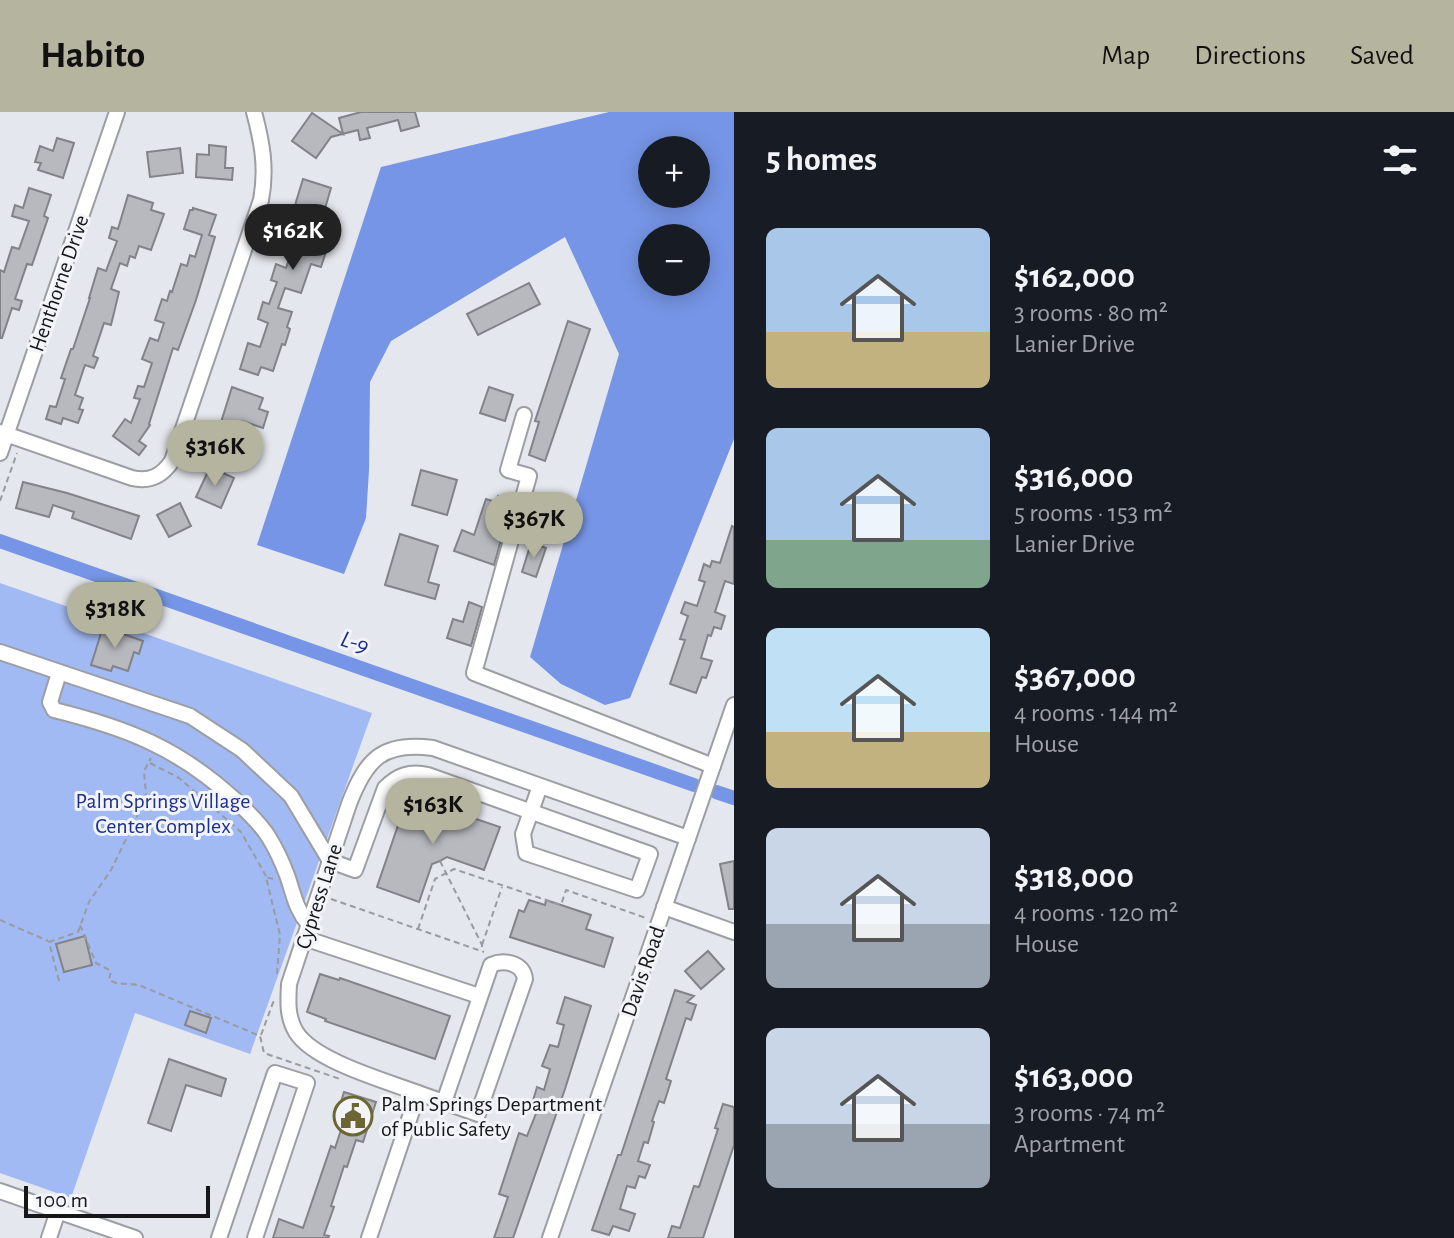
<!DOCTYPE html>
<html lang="en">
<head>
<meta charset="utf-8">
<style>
  body { margin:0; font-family:"Alegreya Sans",sans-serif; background:#242831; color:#f1f3f6; height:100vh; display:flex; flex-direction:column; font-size:30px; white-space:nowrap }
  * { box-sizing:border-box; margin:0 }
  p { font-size:26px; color:#9ea1a6 }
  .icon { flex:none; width:44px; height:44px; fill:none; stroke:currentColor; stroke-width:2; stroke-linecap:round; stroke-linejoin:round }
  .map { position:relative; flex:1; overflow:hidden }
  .panel { display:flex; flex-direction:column; background:#171b24; width:720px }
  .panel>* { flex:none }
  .buttons { position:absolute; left:638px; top:24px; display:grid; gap:16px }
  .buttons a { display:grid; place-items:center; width:72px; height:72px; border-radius:50%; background:#171b24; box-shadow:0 4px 20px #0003; font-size:40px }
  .scale { position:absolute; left:24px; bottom:20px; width:186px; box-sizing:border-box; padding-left:8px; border:4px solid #161719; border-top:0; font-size:22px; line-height:28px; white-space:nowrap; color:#161719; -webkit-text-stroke:6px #f2f4fa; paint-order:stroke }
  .price { position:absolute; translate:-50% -68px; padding:0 18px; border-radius:28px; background:#b5b49e; color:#111; font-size:26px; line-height:52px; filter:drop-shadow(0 2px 4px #0008) }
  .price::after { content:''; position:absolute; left:50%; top:48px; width:24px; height:18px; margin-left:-12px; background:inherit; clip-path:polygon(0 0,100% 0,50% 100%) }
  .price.on { background:#222; color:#fff }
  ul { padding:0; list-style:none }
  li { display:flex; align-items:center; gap:24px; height:200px; padding:0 32px }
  li span { display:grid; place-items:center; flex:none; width:224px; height:160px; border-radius:12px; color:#555 }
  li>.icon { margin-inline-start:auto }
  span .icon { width:96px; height:96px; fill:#fffc; stroke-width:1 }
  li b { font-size:34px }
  h2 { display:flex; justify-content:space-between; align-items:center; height:96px; padding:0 32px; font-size:34px }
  header { display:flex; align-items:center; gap:48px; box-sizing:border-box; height:112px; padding:0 40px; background:#b5b49e; color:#111 }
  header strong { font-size:38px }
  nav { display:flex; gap:44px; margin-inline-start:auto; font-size:28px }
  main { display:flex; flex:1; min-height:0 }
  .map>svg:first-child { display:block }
</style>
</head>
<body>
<header>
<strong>Habito</strong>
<nav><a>Map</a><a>Directions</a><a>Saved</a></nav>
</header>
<main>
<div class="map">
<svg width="734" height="1126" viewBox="0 0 734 1126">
  <rect width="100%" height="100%" fill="#e4e7ed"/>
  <polygon fill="#a2baf3" points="0,471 372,601 250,942 135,901 71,1086 0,1061"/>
  <path fill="#7695e6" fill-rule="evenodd" d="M609 0H734V327L630 586 605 593 561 572 530 545 619 242 565 125 391 229 370 270 369 358 366 406 344 462 257 433 381 55ZM652 38H696V82H652ZM652 126H696V170H652Z"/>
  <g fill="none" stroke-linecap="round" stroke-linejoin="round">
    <g stroke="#7695e6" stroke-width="14">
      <polyline points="0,429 694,673"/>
      <polyline points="716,680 734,686"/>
    </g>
  </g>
  <g fill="#b7b9bf" stroke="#818388" stroke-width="2">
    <polygon points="361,0 415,0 419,14 401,19 398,8 367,16 370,26 360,28 358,18 331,25 316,46 292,29 312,1 343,22 339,6"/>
    <polygon points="57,26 74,31 63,66 38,58 41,51 35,50 40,34 53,39"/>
    <polygon points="209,33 226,35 225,56 233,56 232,68 196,65 197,42 209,43"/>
    <polygon points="180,36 183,61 150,65 147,40"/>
    <polygon points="303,67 331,76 324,100 334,103 328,122 331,124 321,155 311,152 301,181 285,176 278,196 292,200 287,215 290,217 285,233 282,232 273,259 261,255 258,263 240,257 248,231 260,235 268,211 258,207 263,190 269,192 277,170 271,168 276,152 286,156 295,130 285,126"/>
    <polygon points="29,76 51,83 44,104 48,106 32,153 27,152 15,187 22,189 19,198 12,196 2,226 0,226 0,158 4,160 12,135 19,137 29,109 12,104 15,93 23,96"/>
    <polygon points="128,83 153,91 151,98 164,102 159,116 151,138 139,134 135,146 130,144 127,154 120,151 111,177 119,180 111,213 104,211 93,244 98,246 94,256 85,253 75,283 83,286 79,297 83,298 78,311 63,306 61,312 46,307 50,294 56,295 65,267 61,266 71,237 73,237 90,186 89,186 98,156 106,159 117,129 109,126 112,115 118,117"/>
    <polygon points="193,96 216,103 209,123 215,125 196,188 178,238 173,236 149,312 150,313 139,329 146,334 139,343 113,324 125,307 131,311 140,287 134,286 138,274 144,275 152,251 142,247 150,226 158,229 164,211 155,208 162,187 167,189 170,179 172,180 181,152 187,154 190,143 195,145 202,123 184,117 190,98 193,98"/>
    <polygon points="529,171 540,192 478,223 467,202"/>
    <polygon points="568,209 590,217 545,349 529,343 539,310 535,309"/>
    <polygon points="232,275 263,286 259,297 268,300 263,316 242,309 232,345 212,339"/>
    <polygon points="489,275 513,283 505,309 480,301"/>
    <polygon points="210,355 234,366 221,396 196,385"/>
    <polygon points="421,358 457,368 447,403 412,393"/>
    <polygon points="23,370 67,381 139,404 131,427 72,406 74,400 53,393 49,405 16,396"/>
    <polygon points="498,384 512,389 494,453 454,439 462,418 474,423 486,387 496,390"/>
    <polygon points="180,391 191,414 169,425 157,403"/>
    <polygon points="732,414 734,415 734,472 725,469 715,500 725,504 721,517 714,515 711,524 708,523 701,546 712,549 706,566 702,565 696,581 670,572 685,528 680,527 688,504 681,501 685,490 697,494 705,470 699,468 704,452 710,455 712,449 720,451"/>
    <polygon points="400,422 438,434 428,470 439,473 435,487 385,473"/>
    <polygon points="531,431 546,436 536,465 522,460"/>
    <polygon points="469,490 482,495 471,534 447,526 453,507 463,510"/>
    <polygon points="103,515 143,529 139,542 134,540 128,559 113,554 111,559 91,553"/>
    <polygon points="408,684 500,715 484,758 447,745 440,749 432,752 419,790 377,775"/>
    <polygon points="734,749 734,797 729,797 720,752"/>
    <polygon points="529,788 545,793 546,788 591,803 586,817 613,826 604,855 510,825 519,798 524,800"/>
    <polygon points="85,824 92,853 64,860 56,832"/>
    <polygon points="708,839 724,857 701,877 685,859"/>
    <polygon points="320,862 339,868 340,866 450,904 435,947 325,909 326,907 307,900"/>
    <polygon points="675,878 694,884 687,890 696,893 691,908 686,906 666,967 671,969 664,991 659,989 652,1009 654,1010 648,1031 644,1030 638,1049 650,1053 645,1066 639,1064 635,1076 627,1074 620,1097 635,1102 629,1119 613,1114 609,1123 592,1118 618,1043 621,1043"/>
    <polygon points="565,885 591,894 565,977 513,1126 494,1126 508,1085 499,1082 519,1021 527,1024 539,994 532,992 537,975 544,978 550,957 542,954 550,933 558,935 564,913 557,911"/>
    <polygon points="190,899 211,906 206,921 185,913"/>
    <polygon points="169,947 226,967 221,984 186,973 171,1019 148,1011"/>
    <polygon points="344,980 376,990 363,1030 356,1028 347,1055 344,1054 331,1094 334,1095 324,1123 329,1124 328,1126 273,1126 279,1107 303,1116 331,1034 335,1036 346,1003 338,1000"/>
    <polygon points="723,992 734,995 734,1033 703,1126 668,1126 672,1114 680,1116 694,1074 699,1075 718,1017 715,1016"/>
  </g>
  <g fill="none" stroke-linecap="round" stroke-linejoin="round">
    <defs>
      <g id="minor">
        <polyline points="524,303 508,358 529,364 474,561 713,654"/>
        <path d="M0 320 132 366C150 370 162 364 172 349L261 88C267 56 262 30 254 0"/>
        <polyline points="0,341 117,0"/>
        <path d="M0 540 190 604 242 638 291 684 330 749 355 758 385 676C398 663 410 659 428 663L650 742 637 778 526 741 523 722 540 674"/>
        <path d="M59 561 50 590 54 598C127 616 178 636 234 687 246 698 259 710 268 724 275 735 282 750 287 763 294 783 295 796 309 813"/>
        <polyline points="664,795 734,820"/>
        <polyline points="304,826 479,884"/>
        <path d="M418 981 478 1002 525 867C523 851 504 847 491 853L444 990"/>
        <polyline points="0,1079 135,1126"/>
        <polyline points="49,1126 58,1099"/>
        <polyline points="219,1126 275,961 307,971 255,1126"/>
        <path d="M369 1126 418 981C386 969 314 949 296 920 287 905 288 889 289 872L349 692C366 647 383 629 433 636L688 726"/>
        <polyline points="550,1126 734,593"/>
      </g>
    </defs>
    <use href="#minor" stroke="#9c9ea3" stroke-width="18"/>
    <g stroke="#989b9f" stroke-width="2" stroke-dasharray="6 4" stroke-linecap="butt">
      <polyline points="0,389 17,341"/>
      <polyline points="150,651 179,666 241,720 266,764"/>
      <polyline points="440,749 482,833 482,838"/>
      <polyline points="273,767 266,765 280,823 277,862"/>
      <polyline points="331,787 484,840"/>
      <polyline points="0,808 48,829"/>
      <polyline points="80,813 96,851 111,859 109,868 116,871 139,873 260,924 264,941 340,967"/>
      <polyline points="418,817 435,767 454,757 561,793 566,778 646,806"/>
      <polyline points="482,833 502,775"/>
      <polyline points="59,869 49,830 78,820 89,790 111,758 136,707 146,682 144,659 151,646"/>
      <polyline points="261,923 274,888"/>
    </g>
    <use href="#minor" stroke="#fff" stroke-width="14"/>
  </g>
  <defs>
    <symbol id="civic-ring" viewBox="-11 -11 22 22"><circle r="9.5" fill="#f2f4fa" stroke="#6c6633" stroke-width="1.5"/><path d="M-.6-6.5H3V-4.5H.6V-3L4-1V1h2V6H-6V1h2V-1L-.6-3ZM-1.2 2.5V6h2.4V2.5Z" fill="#6c6633"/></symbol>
  </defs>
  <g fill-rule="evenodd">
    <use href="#civic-ring" x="331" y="982" width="44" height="44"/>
  </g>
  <g text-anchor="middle" stroke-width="6" stroke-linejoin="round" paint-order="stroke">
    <g font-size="22" fill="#161719" stroke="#f2f4fa">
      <text transform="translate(58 171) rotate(-71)" y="8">Henthorne Drive</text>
      <text transform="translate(318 784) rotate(-72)" y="8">Cypress Lane</text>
      <text transform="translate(642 859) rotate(-71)" y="8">Davis Road</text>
    </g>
    <g font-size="22" fill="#1b318e" stroke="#f2f4fa">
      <text x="163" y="696">Palm Springs Village<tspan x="163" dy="25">Center Complex</tspan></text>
    </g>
    <g font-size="22" fill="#161719" stroke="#f2f4fa" text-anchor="start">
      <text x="381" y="999">Palm Springs Department<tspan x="381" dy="25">of Public Safety</tspan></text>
    </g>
    <g font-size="24" font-style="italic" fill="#182d8a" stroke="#f2f4fa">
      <text transform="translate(355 530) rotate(19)" y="8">L-9</text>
    </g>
  </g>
</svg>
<div class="buttons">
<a>+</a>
<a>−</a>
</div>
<div class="scale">100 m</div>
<b class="price on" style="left:293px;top:160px">$162K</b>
<b class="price" style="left:215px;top:376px">$316K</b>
<b class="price" style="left:534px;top:448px">$367K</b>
<b class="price" style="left:115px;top:538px">$318K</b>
<b class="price" style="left:433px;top:734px">$163K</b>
</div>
<section class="panel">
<h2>5 homes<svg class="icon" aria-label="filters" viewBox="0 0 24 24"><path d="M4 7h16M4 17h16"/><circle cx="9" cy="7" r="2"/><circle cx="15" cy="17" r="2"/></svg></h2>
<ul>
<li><span style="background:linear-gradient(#a9c7e8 65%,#c2b280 0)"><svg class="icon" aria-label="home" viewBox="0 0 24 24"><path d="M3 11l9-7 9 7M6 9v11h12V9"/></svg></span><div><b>$162,000</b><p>3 rooms · 80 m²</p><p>Lanier Drive</p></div></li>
<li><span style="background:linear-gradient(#a9c7e8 70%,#7fa58c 0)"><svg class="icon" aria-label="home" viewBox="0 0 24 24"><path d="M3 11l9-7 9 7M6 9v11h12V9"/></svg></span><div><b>$316,000</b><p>5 rooms · 153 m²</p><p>Lanier Drive</p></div></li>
<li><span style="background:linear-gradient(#bfe0f5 65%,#c2b280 0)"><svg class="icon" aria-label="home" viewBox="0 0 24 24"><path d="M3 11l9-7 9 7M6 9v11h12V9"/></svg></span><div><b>$367,000</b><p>4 rooms · 144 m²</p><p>House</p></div></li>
<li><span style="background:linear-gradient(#c9d6e8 60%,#9aa5b1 0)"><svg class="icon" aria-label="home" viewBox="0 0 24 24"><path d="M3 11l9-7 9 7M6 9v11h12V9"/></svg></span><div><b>$318,000</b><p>4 rooms · 120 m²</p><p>House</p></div></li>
<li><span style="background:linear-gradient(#c9d6e8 60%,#9aa5b1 0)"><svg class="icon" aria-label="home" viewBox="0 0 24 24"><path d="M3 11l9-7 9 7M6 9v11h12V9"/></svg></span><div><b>$163,000</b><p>3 rooms · 74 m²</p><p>Apartment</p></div></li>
</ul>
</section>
</main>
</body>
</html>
